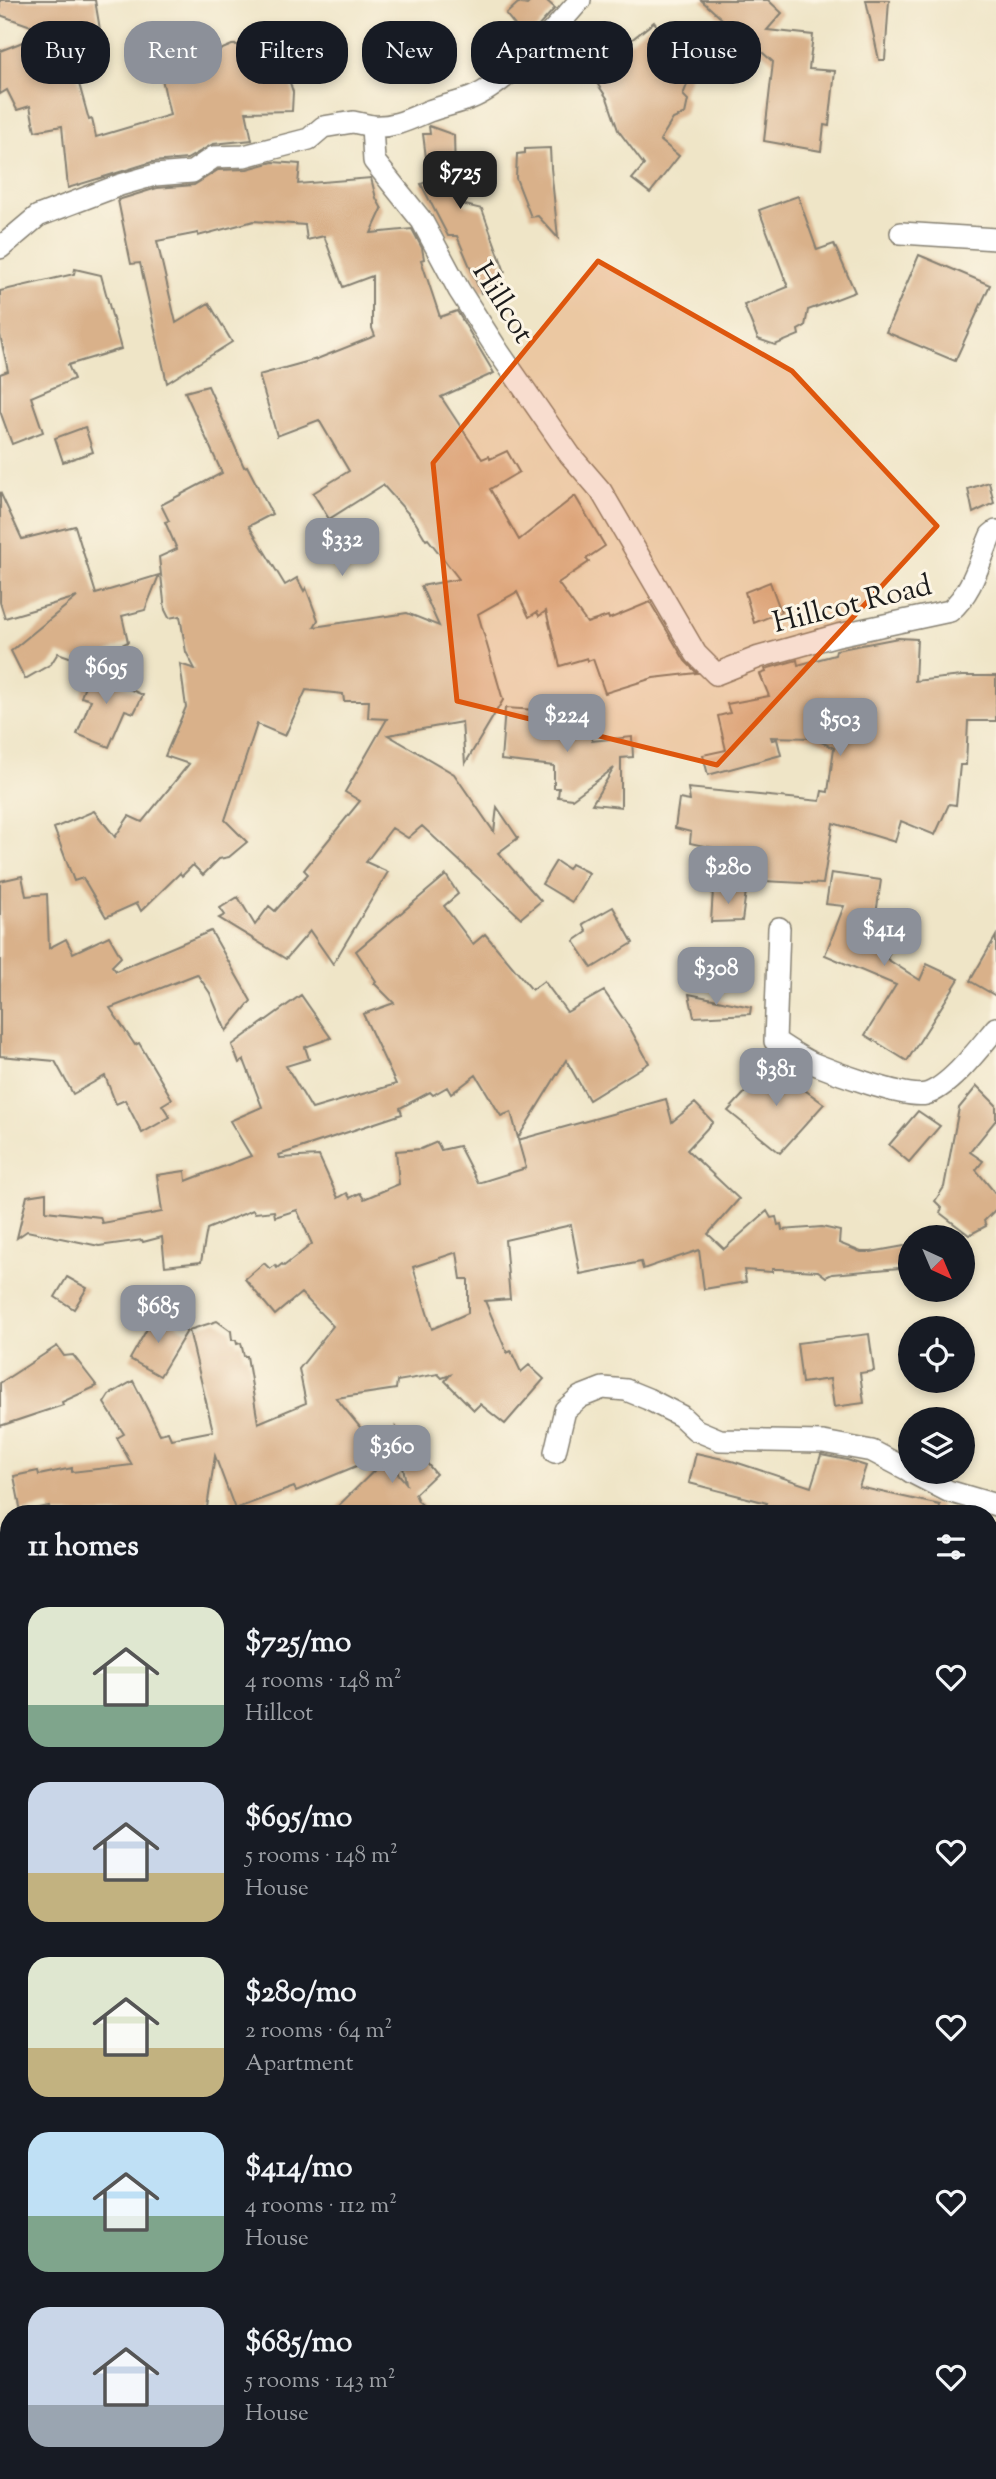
<!DOCTYPE html>
<html lang="en">
<head>
<meta charset="utf-8">
<style>
  body { margin:0; font-family:"Sorts Mill Goudy",serif; background:#242831; color:#f1f3f6; height:100vh; display:flex; flex-direction:column; font-size:26px; white-space:nowrap }
  * { box-sizing:border-box; margin:0 }
  p { font-size:23px; color:#9ea1a6 }
  .icon { flex:none; width:38px; height:38px; fill:none; stroke:currentColor; stroke-width:2; stroke-linecap:round; stroke-linejoin:round }
  .map { position:relative; flex:1; overflow:hidden }
  .sheet { position:absolute; left:0px; top:1505px; width:998px; height:975px; display:flex; flex-direction:column; background:#171b24; border-radius:28px 28px 0 0; box-shadow:0 4px 10px #0003 }
  .sheet>* { flex:none }
  .banner { position:absolute; left:21px; top:21px; width:956px; height:63px; display:flex; gap:14px }
  .needle { width:46px; rotate:136deg }
  .tools { position:absolute; left:898px; top:1225px; display:grid; gap:14px }
  .tools a { display:grid; place-items:center; width:77px; height:77px; border-radius:50%; background:#171b24; box-shadow:0 4px 10px #0003; font-size:35px }
  .price { position:absolute; translate:-50% -60px; padding:0 16px; border-radius:14px; background:#8c9099; color:#fff; font-size:23px; line-height:46px; filter:drop-shadow(0 2px 4px #0008) }
  .price::after { content:''; position:absolute; left:50%; top:42px; width:21px; height:16px; margin-left:-10px; background:inherit; clip-path:polygon(0 0,100% 0,50% 100%) }
  .price.current { background:#222; color:#fff }
  ul { padding:0; list-style:none }
  li { display:flex; align-items:center; gap:21px; height:175px; padding:0 28px }
  li span { display:grid; place-items:center; flex:none; width:196px; height:140px; border-radius:21px; color:#555 }
  li>.icon { margin-inline-start:auto }
  span .icon { width:84px; height:84px; fill:#fffc; stroke-width:1 }
  li b { font-size:30px }
  h2 { display:flex; justify-content:space-between; align-items:center; height:84px; padding:0 28px; font-size:30px }
  .pill { padding:0 24px; border-radius:28px; background:#171b24; box-shadow:0 4px 10px #0003; font-size:24px; line-height:63px }
  .pill.current { background:#8c9099; color:#fff }
  .map>svg:first-child { display:block }
</style>
</head>
<body>
<div class="map">
<svg width="996" height="2479" viewBox="0 0 996 2479">
  <rect width="100%" height="100%" fill="#fcf5e5"/>
  <filter id="ink" filterUnits="userSpaceOnUse"><feTurbulence type="fractalNoise" baseFrequency=".0143" numOctaves="2"/><feDisplacementMap in="SourceGraphic" scale="14" xChannelSelector="R" yChannelSelector="G"/><feConvolveMatrix kernelMatrix="1 2 1 2 8 2 1 2 1" color-interpolation-filters="sRGB"/></filter>
  <filter id="wash" filterUnits="userSpaceOnUse"><feTurbulence type="fractalNoise" baseFrequency=".00686" numOctaves="4" result="noise"/><feDisplacementMap in="SourceGraphic" scale="28" xChannelSelector="R" yChannelSelector="G"/><feGaussianBlur stdDeviation="1.57" result="paint"/><feColorMatrix in="noise" values="0 0 0 0 0 0 0 0 0 0 0 0 0 0 0 0 0 1.4 0 .05"/><feComposite in="paint" operator="in"/></filter>
  <g filter="url(#wash)">
    <rect width="100%" height="100%" fill="#efe5c7"/>
    <g fill="#f7d0ca">
      <polygon points="9,2341 9,2447 0,2444 0,2349"/>
      <polygon points="68,2471 208,2471 199,2479 84,2479"/>
    </g>
    <g id="blocks">
      <g fill="#d9b18a" fill-rule="evenodd">
        <polygon points="0,0 95,0 103,47 93,51 93,54 73,62 89,120 92,119 96,137 170,115 155,47 186,46 189,63 232,45 281,43 282,58 293,92 292,111 246,112 252,140 213,144 187,159 152,162 68,188 62,126 35,131 30,106 17,110 7,90 0,94 0,51 48,32 0,15"/>
        <polygon points="532,0 546,0 555,8 537,28 524,37 506,14 518,3 527,5"/>
        <polygon points="701,0 768,0 782,13 767,30 813,35 809,69 835,71 829,126 824,125 821,151 764,141 773,62 744,36 741,40 720,22 722,19"/>
        <polygon points="866,0 889,0 885,60 879,60"/>
        <polygon points="654,22 692,72 683,95 688,100 685,114 673,119 660,140 679,156 650,193 632,179 644,165 618,130 607,98 590,73"/>
        <polygon points="429,126 454,135 455,176 465,205 482,209 505,272 500,275 503,279 481,293 457,236 448,236 421,184 429,181 423,134 430,134"/>
        <polygon points="550,148 551,168 558,238 538,216 531,217 516,178 517,154 525,153 525,149"/>
        <polygon points="273,162 300,164 298,184 371,178 376,198 382,209 371,233 412,229 422,248 424,259 421,260 440,317 457,311 494,373 441,397 482,459 489,456 490,459 507,451 519,472 490,489 519,540 575,496 605,546 586,559 589,562 558,583 587,623 608,616 609,619 650,602 685,661 697,673 653,678 605,693 593,659 588,661 587,658 560,666 546,611 539,616 537,612 529,617 517,592 478,614 503,700 465,764 462,722 388,735 454,774 494,832 497,807 518,838 498,853 541,901 521,918 422,826 408,838 392,828 366,862 388,872 333,964 310,931 286,959 219,918 225,915 220,908 238,897 255,925 269,906 275,911 308,874 304,870 360,801 345,792 387,719 368,718 369,701 344,701 343,694 306,690 285,736 257,724 225,820 247,842 229,857 219,859 203,875 193,865 182,876 180,873 141,911 137,903 106,917 83,878 74,881 54,828 94,811 115,837 129,816 142,822 189,764 165,756 186,707 180,664 195,669 186,652 180,616 169,618 165,610 159,557 177,549 165,522 169,521 161,505 222,473 185,392 208,386 244,467 247,466 272,514 249,526 285,585 297,578 304,591 306,588 318,620 314,627 407,613 439,626 421,586 459,579 428,539 426,540 414,520 383,485 329,519 313,493 349,471 319,420 277,436 259,375 317,359 375,336 372,328 372,276 343,287 324,236 307,240 305,225 254,221 198,236 198,233 157,241 176,323 209,303 232,342 167,383 140,263 131,264 118,200 157,188 194,185 218,170 247,169"/>
        <polygon points="798,196 817,250 834,244 855,292 808,310 805,326 798,330 799,335 775,345 758,339 744,305 788,287 759,210"/>
        <polygon points="919,255 990,285 955,361 886,332"/>
        <polygon points="75,269 101,275 121,349 68,365 74,379 31,397 43,432 12,444 0,411 0,374 8,371 0,335 0,291 74,274"/>
        <polygon points="85,427 93,452 63,462 55,438"/>
        <polygon points="989,482 994,503 973,513 968,489"/>
        <polygon points="0,492 22,539 75,526 96,594 159,575 145,610 122,616 128,642 86,663 58,653 51,664 25,679 11,651 77,597 5,618 0,602"/>
        <polygon points="770,582 781,612 754,623 745,592"/>
        <polygon points="898,638 917,639 915,681 962,676 996,676 996,721 968,721 966,765 960,765 956,805 949,804 935,835 901,821 895,842 833,823 823,884 763,881 763,885 732,883 732,852 690,843 691,832 675,828 679,799 690,801 688,788 820,801 822,791 828,792 834,748 813,738 771,737 772,740 777,739 781,755 708,775 703,755 726,750 718,716 730,713 727,704 769,696 760,674 766,672 765,669 797,660 798,665 835,655 836,650"/>
        <polygon points="126,670 120,685 143,695 134,713 125,710 109,747 77,734 91,700 81,697 90,673"/>
        <polygon points="505,708 536,710 534,732 586,717 592,741 632,737 633,757 621,758 621,807 592,804 614,768 572,799 558,797 559,788 554,788 554,766 501,760"/>
        <polygon points="556,861 568,869 571,864 589,873 572,902 542,884"/>
        <polygon points="831,873 881,880 872,942 890,950 887,959 920,980 927,964 959,979 907,1061 865,1035 896,985 825,955 844,906 826,904"/>
        <path d="M446 875 458 894 444 906 473 944 485 934 532 990 544 981 567 1012 604 991 631 1030 649 1063 589 1100 566 1060 518 1138 511 1112 501 1116 476 1075 451 1094 447 1087 433 1095 430 1092 400 1108 402 1114 279 1155 280 1158 319 1156 338 1198 347 1193 350 1198 360 1193 364 1199 399 1184 396 1151 421 1149 437 1142 441 1150 459 1146 478 1183 526 1168 518 1140 666 1099 672 1122 695 1103 713 1122 687 1150 739 1199 708 1234 724 1249 767 1211 771 1218 776 1217 778 1225 781 1224 782 1230 822 1227 840 1231 839 1243 861 1252H871L910 1245V1267L832 1274 826 1277 818 1271 779 1269H772V1272L744 1270 746 1282 704 1289 699 1250 643 1269 641 1262 580 1274 571 1225 505 1240 510 1299 485 1301 507 1353 511 1351 521 1372 529 1365 544 1379 505 1424 480 1404 474 1410 445 1381 450 1375 442 1378 438 1374 397 1381 396 1389 336 1398 383 1455 296 1491 294 1487 235 1509 215 1456 206 1514H51L49 1506 21 1512 14 1476 38 1471 39 1475 72 1468V1472L132 1465 117 1438 124 1434 104 1403 109 1395 133 1381 160 1434 168 1432 171 1439 213 1431 189 1330 217 1321 231 1331 232 1340H236L237 1344 241 1343 244 1356H247L258 1423 306 1403 299 1369 333 1326 301 1293 275 1315 245 1279 264 1263 270 1269 275 1265 277 1268 282 1264 284 1266 312 1244 297 1210 275 1217 274 1211 255 1213 253 1210 207 1229 201 1262 165 1266 162 1237 143 1242 142 1240 99 1246 27 1231 17 1238 27 1196 46 1193V1211L100 1217 102 1223 162 1212 157 1175 185 1171 186 1181 251 1156 230 1121 262 1107 244 1060 239 1063 232 1045 301 995 331 1038 305 1047 309 1059 286 1066 312 1109 396 1084 363 1014 394 1003 374 983 376 981 356 951ZM457 1252 461 1279H468V1313L432 1329 413 1267Z"/>
        <polygon points="22,876 26,896 47,894 49,948 66,939 73,953 109,936 121,957 112,966 116,971 211,931 251,1001 226,1031 210,993 197,974 110,1008 135,1045 139,1043 172,1099 162,1105 170,1117 142,1133 125,1100 116,1104 105,1076 73,1094 55,1061 0,1056 0,881"/>
        <polygon points="713,890 746,891 742,921 711,922"/>
        <polygon points="613,907 633,943 592,968 574,941 587,932 583,924"/>
        <polygon points="996,936 996,996 970,981"/>
        <polygon points="689,994 751,1007 750,1014 694,1017"/>
        <polygon points="770,1065 824,1104 780,1153 728,1111"/>
        <polygon points="977,1086 996,1105 996,1120 970,1152 983,1161 976,1170 996,1194 996,1209 984,1221 986,1226 969,1235 940,1213 942,1208 935,1201 944,1187 959,1108"/>
        <polygon points="918,1111 940,1126 909,1162 889,1145"/>
        <polygon points="67,1277 87,1288 74,1309 55,1297"/>
        <polygon points="156,1313 187,1331 160,1376 130,1359"/>
        <polygon points="869,1334 874,1371 860,1373 864,1403 834,1407 830,1379 802,1383 797,1343"/>
        <polygon points="57,1346 64,1356 73,1355 97,1386 62,1402 63,1405 0,1426 0,1383"/>
        <polygon points="396,1428 406,1440 411,1434 427,1449 420,1455 436,1474 415,1494 418,1501 432,1514 330,1514 386,1459 406,1483"/>
        <polygon points="696,1453 732,1461 811,1487 821,1455 847,1460 866,1466 859,1487 940,1505 939,1514 834,1514 810,1506 807,1514 781,1514 766,1505 767,1503 689,1483"/>
      </g>
    </g>
  </g>
  <g filter="url(#ink)">
    <use href="#blocks" fill-opacity="0" stroke="#868072" stroke-width="2"/>
    <g fill="none" stroke-linecap="round" stroke-linejoin="round">
      <defs>
        <polyline id="service" points="989,2274 996,2279"/>
        <g id="minor">
          <path d="M580 0C555 29 507 84 471 98 458 103 443 106 429 111 410 119 393 128 372 126L374 161 422 221 459 290 498 351 570 455 601 491 696 654 716 674 759 657 838 635 950 611C973 591 979 562 991 535L996 531"/>
          <polyline points="901,233 996,239"/>
          <polyline points="0,248 38,216 120,185 155,175 192,172 214,157 244,156 309,139 323,127 353,122 372,126"/>
          <path d="M779 928 775 1041C787 1048 799 1057 812 1063 834 1072 905 1099 926 1094 950 1087 980 1047 996 1028"/>
          <polyline points="555,1452 565,1410 580,1397 603,1388 626,1390 648,1399 681,1416 696,1430 720,1440 823,1442 872,1451 910,1471"/>
          <polyline points="911,1472 948,1491 996,1505"/>
          <polyline points="989,1641 996,1620"/>
          <polyline points="989,1764 996,1768"/>
          <polyline points="216,2479 226,2471"/>
          <polyline points="606,2479 615,2471"/>
        </g>
        <g id="secondary">
          <polyline points="989,1962 996,1939"/>
          <polyline points="989,2023 996,2031"/>
          <polyline points="989,2126 996,2116"/>
          <polyline points="796,2479 799,2471"/>
          <polyline points="829,2479 832,2471"/>
        </g>
      </defs>
      <use href="#service" stroke="#868072" stroke-width="14"/>
      <use href="#minor" stroke="#868072" stroke-width="24"/>
      <use href="#secondary" stroke="#868072" stroke-width="33"/>
      <g stroke="#868072" stroke-width="4.5" stroke-dasharray="5 5" stroke-linecap="butt">
        <polyline points="0,2115 9,2111"/>
        <polyline points="0,2331 9,2322"/>
      </g>
      <use href="#service" stroke="#fff" stroke-width="10"/>
      <use href="#minor" stroke="#fff" stroke-width="21"/>
      <use href="#secondary" stroke="#fff" stroke-width="30"/>
    </g>
  </g>
  <path fill="#de560d" fill-opacity="0.2" stroke="#de560d" stroke-width="5" stroke-linejoin="round" d="M598 261 792 371 937 526 717 765 457 701 433 463Z"/>
  <g text-anchor="middle" stroke-width="6" stroke-linejoin="round" paint-order="stroke">
    <g font-size="30" fill="#1c1c1c" stroke="#fcf5e5">
      <text transform="translate(504 302) rotate(58)" y="10">Hillcot</text>
      <text transform="translate(852 603) rotate(-14)" y="10">Hillcot Road</text>
    </g>
  </g>
</svg>
<div class="tools">
<a><svg class="needle" viewBox="-14 -14 28 28"><path d="M0-13l5 13h-10z" fill="#e53935"/><path d="M0 13l5-13h-10z" fill="#9ea1a6"/></svg></a>
<a><svg class="icon" aria-label="locate" viewBox="0 0 24 24"><circle cx="12" cy="12" r="6"/><path d="M12 2v4M12 18v4M2 12h4M18 12h4"/></svg></a>
<a><svg class="icon" aria-label="layers" viewBox="0 0 24 24"><path d="M12 4l9 5-9 5-9-5zM3 14l9 5 9-5"/></svg></a>
</div>
<b class="price current" style="left:460px;top:211px">$725</b>
<b class="price" style="left:342px;top:578px">$332</b>
<b class="price" style="left:106px;top:706px">$695</b>
<b class="price" style="left:567px;top:754px">$224</b>
<b class="price" style="left:840px;top:758px">$503</b>
<b class="price" style="left:728px;top:906px">$280</b>
<b class="price" style="left:884px;top:968px">$414</b>
<b class="price" style="left:716px;top:1007px">$308</b>
<b class="price" style="left:776px;top:1108px">$381</b>
<b class="price" style="left:158px;top:1345px">$685</b>
<b class="price" style="left:392px;top:1485px">$360</b>
<div class="banner">
<a class="pill">Buy</a>
<a class="pill current">Rent</a>
<a class="pill">Filters</a>
<a class="pill">New</a>
<a class="pill">Apartment</a>
<a class="pill">House</a>
</div>
<section class="sheet">
<h2>11 homes<svg class="icon" aria-label="filters" viewBox="0 0 24 24"><path d="M4 7h16M4 17h16"/><circle cx="9" cy="7" r="2"/><circle cx="15" cy="17" r="2"/></svg></h2>
<ul>
<li><span style="background:linear-gradient(#dfe7d0 70%,#7fa58c 0)"><svg class="icon" aria-label="home" viewBox="0 0 24 24"><path d="M3 11l9-7 9 7M6 9v11h12V9"/></svg></span><div><b>$725/mo</b><p>4 rooms · 148 m²</p><p>Hillcot</p></div><svg class="icon" aria-label="heart" viewBox="0 0 24 24"><path d="M12 20l-8-8c-3-5 5-10 8-4 3-6 11-1 8 4z"/></svg></li>
<li><span style="background:linear-gradient(#c9d6e8 65%,#c2b280 0)"><svg class="icon" aria-label="home" viewBox="0 0 24 24"><path d="M3 11l9-7 9 7M6 9v11h12V9"/></svg></span><div><b>$695/mo</b><p>5 rooms · 148 m²</p><p>House</p></div><svg class="icon" aria-label="heart" viewBox="0 0 24 24"><path d="M12 20l-8-8c-3-5 5-10 8-4 3-6 11-1 8 4z"/></svg></li>
<li><span style="background:linear-gradient(#dfe7d0 65%,#c2b280 0)"><svg class="icon" aria-label="home" viewBox="0 0 24 24"><path d="M3 11l9-7 9 7M6 9v11h12V9"/></svg></span><div><b>$280/mo</b><p>2 rooms · 64 m²</p><p>Apartment</p></div><svg class="icon" aria-label="heart" viewBox="0 0 24 24"><path d="M12 20l-8-8c-3-5 5-10 8-4 3-6 11-1 8 4z"/></svg></li>
<li><span style="background:linear-gradient(#bfe0f5 60%,#7fa58c 0)"><svg class="icon" aria-label="home" viewBox="0 0 24 24"><path d="M3 11l9-7 9 7M6 9v11h12V9"/></svg></span><div><b>$414/mo</b><p>4 rooms · 112 m²</p><p>House</p></div><svg class="icon" aria-label="heart" viewBox="0 0 24 24"><path d="M12 20l-8-8c-3-5 5-10 8-4 3-6 11-1 8 4z"/></svg></li>
<li><span style="background:linear-gradient(#c9d6e8 70%,#9aa5b1 0)"><svg class="icon" aria-label="home" viewBox="0 0 24 24"><path d="M3 11l9-7 9 7M6 9v11h12V9"/></svg></span><div><b>$685/mo</b><p>5 rooms · 143 m²</p><p>House</p></div><svg class="icon" aria-label="heart" viewBox="0 0 24 24"><path d="M12 20l-8-8c-3-5 5-10 8-4 3-6 11-1 8 4z"/></svg></li>
</ul>
</section>
</div>
</body>
</html>
